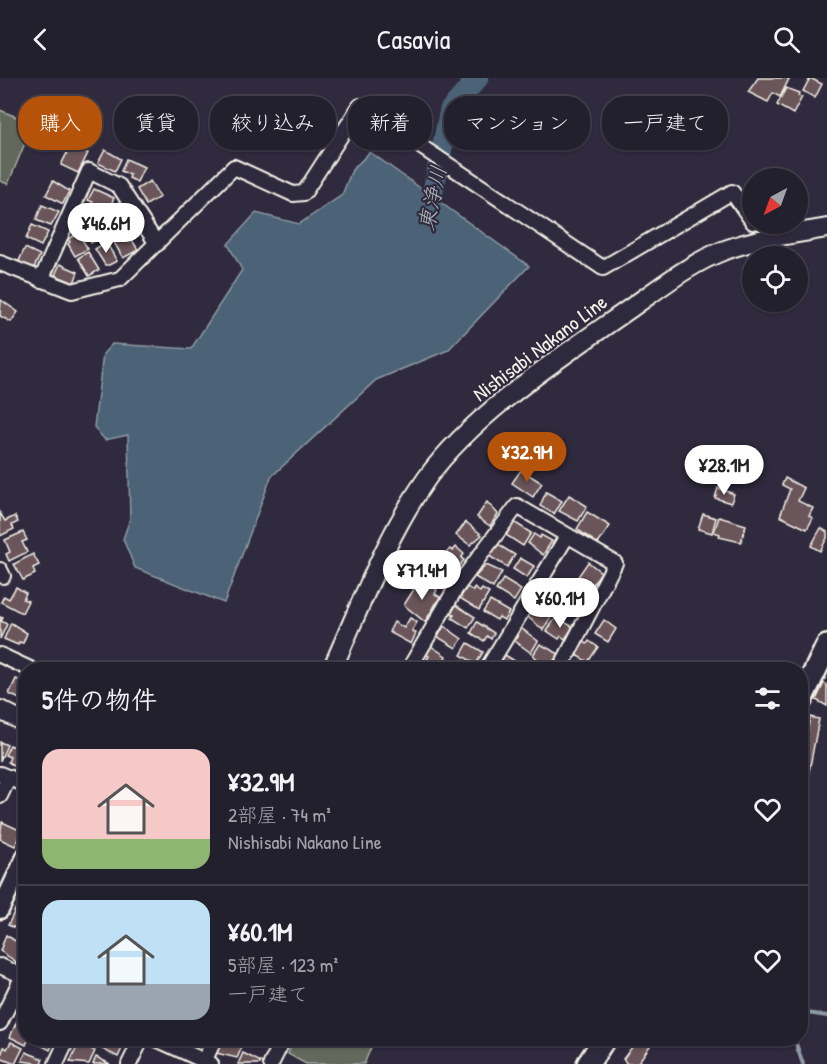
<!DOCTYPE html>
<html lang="ja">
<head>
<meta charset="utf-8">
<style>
  body { margin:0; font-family:"Patrick Hand","Klee One",sans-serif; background:#2b2836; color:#f1f3f6; height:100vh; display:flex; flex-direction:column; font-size:22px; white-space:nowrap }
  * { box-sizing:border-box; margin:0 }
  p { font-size:20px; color:#a3a3aa }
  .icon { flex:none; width:33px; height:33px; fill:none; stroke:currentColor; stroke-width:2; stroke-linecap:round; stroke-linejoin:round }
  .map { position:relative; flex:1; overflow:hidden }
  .side { position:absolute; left:18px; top:584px; width:790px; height:384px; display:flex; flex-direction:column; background:#23202e; border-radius:24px; box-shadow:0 2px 4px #0004,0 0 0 2px #403e4a }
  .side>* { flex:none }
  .top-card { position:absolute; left:18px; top:18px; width:792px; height:54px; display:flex; gap:12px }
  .needle { width:39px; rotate:221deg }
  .buttons { position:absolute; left:742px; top:90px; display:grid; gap:12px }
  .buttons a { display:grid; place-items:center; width:66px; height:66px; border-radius:50%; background:#23202e; box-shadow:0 2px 4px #0004,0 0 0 2px #403e4a; font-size:30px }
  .price { position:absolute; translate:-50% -51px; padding:0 14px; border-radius:21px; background:#fff; color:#222; font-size:20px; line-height:39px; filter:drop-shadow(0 2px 3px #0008) }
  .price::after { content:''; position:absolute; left:50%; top:36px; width:18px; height:14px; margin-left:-9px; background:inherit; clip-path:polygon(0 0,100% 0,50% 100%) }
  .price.on { background:#b45309; color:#fff }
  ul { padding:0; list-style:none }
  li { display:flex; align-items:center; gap:18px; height:150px; padding:0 24px }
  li+li { border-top:2px solid #403e4a }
  li span { display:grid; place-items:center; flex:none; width:168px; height:120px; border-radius:18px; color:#555 }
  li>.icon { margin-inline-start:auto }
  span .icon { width:72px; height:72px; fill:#fffc; stroke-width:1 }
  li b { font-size:26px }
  h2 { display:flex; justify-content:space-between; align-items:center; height:72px; padding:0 24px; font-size:26px }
  .chip { padding:0 21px; border-radius:24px; background:#23202e; box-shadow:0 2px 4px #0004,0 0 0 2px #403e4a; font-size:21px; line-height:54px }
  .chip.on { background:#b45309; color:#fff }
  header { display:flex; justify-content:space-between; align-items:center; height:78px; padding:0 24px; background:#23202e; font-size:27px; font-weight:600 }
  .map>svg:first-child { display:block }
</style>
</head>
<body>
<header><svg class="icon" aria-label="back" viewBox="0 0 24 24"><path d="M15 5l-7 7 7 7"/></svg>Casavia<svg class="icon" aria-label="search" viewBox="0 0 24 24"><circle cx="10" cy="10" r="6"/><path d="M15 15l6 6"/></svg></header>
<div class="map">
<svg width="827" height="986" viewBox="0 0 827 986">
  <rect width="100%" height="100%" fill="#2f2a3d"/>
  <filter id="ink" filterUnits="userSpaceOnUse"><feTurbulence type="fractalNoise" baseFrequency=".0167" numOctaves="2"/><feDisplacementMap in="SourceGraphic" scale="12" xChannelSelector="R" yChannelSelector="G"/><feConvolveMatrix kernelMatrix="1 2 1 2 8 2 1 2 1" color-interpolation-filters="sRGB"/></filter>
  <g filter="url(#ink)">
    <g fill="#62685b" stroke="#abaca2" stroke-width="1.5">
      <polygon points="0,32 33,46 8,106 0,103"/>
      <polygon points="295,960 375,960 364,986 306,986 288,976"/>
    </g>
    <polygon fill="#4c6277" stroke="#8f9ba4" stroke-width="1.5" points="370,74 529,188 448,272 376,302 271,399 224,525 135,490 123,461 130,441 128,357 105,362 94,349 103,276 112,266 191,271 242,192 228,166 256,135 299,146 342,117 352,92"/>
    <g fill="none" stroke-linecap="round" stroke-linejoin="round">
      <g stroke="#8f9ba4" stroke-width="4">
        <polyline points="801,934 827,938"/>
        <polyline points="794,960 803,986"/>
      </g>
      <polyline stroke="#4c6277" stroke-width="21" points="426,146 450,32 478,0"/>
    </g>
    <g fill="#6b555a" stroke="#f4f1e8" stroke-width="1.5">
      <polygon points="758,0 787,0 789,1 780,19 773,15 768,24 748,14"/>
      <polygon points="810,0 822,6 815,20 803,13"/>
      <polygon points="786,10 799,15 798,18 802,19 793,36 777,27"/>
      <polygon points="71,67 88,75 78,95 61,87"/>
      <polygon points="105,72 121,81 115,93 98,85"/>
      <polygon points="126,81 144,89 137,104 129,100 130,97 121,93"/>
      <polygon points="53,103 69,113 63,126 46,117"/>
      <polygon points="150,103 160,119 146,127 137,111"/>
      <polygon points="94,111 114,120 109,131 106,129 104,133 91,127 93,124 88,122"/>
      <polygon points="42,127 59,134 51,148 36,142"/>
      <polygon points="115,131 125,148 113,155 103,138"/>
      <polygon points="93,142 103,158 91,165 82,148"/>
      <polygon points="32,147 48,154 41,168 26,161"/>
      <polygon points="127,153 138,172 123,180 112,161"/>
      <polygon points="78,155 88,171 75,178 68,166 70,164 68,161"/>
      <polygon points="106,164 117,183 109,187 105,187 95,171"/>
      <polygon points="25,170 40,177 33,192 18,185"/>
      <polygon points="88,174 99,192 89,198 78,180"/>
      <polygon points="60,186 78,194 74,205 55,197"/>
      <polygon points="1,222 18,234 11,244 0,238"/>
      <polygon points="521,392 542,405 533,419 512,405"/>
      <polygon points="785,400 804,410 798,423 813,430 809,438 813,440 807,451 780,438 790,411 782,407"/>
      <polygon points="718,410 734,416 731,425 715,420"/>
      <polygon points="546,414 562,423 554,436 540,428"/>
      <polygon points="569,417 587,428 578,443 559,433"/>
      <polygon points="487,424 498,436 490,448 477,439"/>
      <polygon points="587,434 610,448 598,466 577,451"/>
      <polygon points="0,435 5,443 15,438 18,444 12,447 14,451 0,458"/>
      <polygon points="703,436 716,440 712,455 698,451"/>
      <polygon points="719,439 746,447 741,464 719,459 720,456 714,454"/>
      <polygon points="466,444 482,457 470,467 456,457"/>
      <polygon points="514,444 531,455 523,468 506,457"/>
      <polygon points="821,450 827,454 827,460 820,473 811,468"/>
      <polygon points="23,454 27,462 22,464 27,474 9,483 6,476 10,474 5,462"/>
      <polygon points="534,456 540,460 541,457 552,463 543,477 528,465"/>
      <polygon points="497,466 515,477 507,489 489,478"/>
      <polygon points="456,469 464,476 461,480 464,482 455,493 441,481 450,471 453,473"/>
      <polygon points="33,476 39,487 33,490 35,496 23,502 14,486"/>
      <polygon points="520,480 534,488 527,500 513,491"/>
      <polygon points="588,484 601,494 591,509 577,500"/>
      <polygon points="486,487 502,494 493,510 475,499"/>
      <polygon points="503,501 521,512 514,523 496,512"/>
      <polygon points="419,503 433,509 437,512 435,516 440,519 425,544 404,527"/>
      <polygon points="549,505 556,510 559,506 566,510 556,525 542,516"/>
      <polygon points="16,509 26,515 23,521 28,523 22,535 1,524 4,518 9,521"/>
      <polygon points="467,509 473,513 474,510 480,514 482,511 489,515 479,532 460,520"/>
      <polygon points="571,514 586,523 579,535 574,532 572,535 561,528"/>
      <polygon points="490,523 509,534 504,542 499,539 497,542 483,534"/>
      <polygon points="456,527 475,539 468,550 452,540 454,537 451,536"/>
      <polygon points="533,528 551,539 543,552 527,538"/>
      <polygon points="0,539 3,540 1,543 7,546 0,561"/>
      <polygon points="556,539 573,549 565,561 561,558 559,561 547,553"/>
      <polygon points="410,540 417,544 412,553 416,555 411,566 389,554 394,544 404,550"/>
      <polygon points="604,542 616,551 608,564 595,556"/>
      <polygon points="477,544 494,555 491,561 487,558 484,563 471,555"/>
      <polygon points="11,545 27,555 23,565 19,564 18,567 4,561"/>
      <polygon points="444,548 462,561 456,570 438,559"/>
      <polygon points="521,550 538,563 531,575 515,563"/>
      <polygon points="589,563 598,569 588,584 576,577 584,564 587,566"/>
      <polygon points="468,565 483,574 476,586 461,577"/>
      <polygon points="540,566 559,576 551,586 547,584 545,588 533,577"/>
      <polygon points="431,568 446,578 445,580 449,583 444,591 427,581 429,578 426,576"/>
      <polygon points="505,577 523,588 521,591 497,590"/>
      <polygon points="453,582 461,587 459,589 462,591 448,591"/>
      <polygon points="16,601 26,605 26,624 9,616"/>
      <polygon points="824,605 827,607 827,628 816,622"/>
      <polygon points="810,639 819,641 808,699 801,698 801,677 803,677"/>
      <polygon points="0,664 7,667 0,683"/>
      <polygon points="10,667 26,674 21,692 8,684 10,679 5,677"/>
      <polygon points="2,744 22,753 15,768 0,761"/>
      <polygon points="16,830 22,833 15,850 8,847"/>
      <polygon points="6,857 25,869 18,885 0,873"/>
      <polygon points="17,943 26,947 26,960 29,960 26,967 10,959"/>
      <polygon points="32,960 55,960 50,972 31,962"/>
      <polygon points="83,960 101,960 97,967"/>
      <polygon points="105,960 116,960 125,964 118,979 100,970"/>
      <polygon points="180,960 203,960 198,960 195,968"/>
      <polygon points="223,960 242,969 237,980 216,975"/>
      <polygon points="250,960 272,960 267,972"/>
      <polygon points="639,960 650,968 637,986 627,986 623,981"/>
      <polygon points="11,964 23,970 15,986 0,980 4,969 7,971"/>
      <polygon points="79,965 95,973 89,986 70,984"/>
      <polygon points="26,974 43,981 41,986 22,983"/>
      <polygon points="243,975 261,984 260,986 238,986"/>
      <polygon points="96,979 110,986 93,986"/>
    </g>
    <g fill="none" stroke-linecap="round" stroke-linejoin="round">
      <defs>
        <g id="minor">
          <polyline points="0,185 72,213 120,201 234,89 293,116 304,115 360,28 603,190 732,114 753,144"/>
          <polyline points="41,202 89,93 119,108 157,166"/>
          <polyline points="0,492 3,498"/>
          <polyline points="0,577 30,591"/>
          <polyline points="409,591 456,510 517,428 615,485 560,591"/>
          <polyline points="487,591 567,458"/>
          <polyline points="0,696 26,707"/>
          <polyline points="0,718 9,699"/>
          <polyline points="0,888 26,899"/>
          <polyline points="0,945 26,891"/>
          <polyline points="154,960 211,986"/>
          <polyline points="56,986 68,960"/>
          <polyline points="129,986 142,960"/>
          <polyline points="203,986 215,960"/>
          <polyline points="271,986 284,960"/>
        </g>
        <polyline id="tertiary" points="0,832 26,777"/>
        <g id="secondary">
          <path d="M332 591C361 527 386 458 427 400 473 336 561 279 625 234 657 212 688 186 725 172 758 160 793 156 827 150"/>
          <polyline points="0,632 26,645"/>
        </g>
        <g id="trunk">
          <polyline points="801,622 827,568"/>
          <polyline points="588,986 605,960"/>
        </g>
      </defs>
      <use href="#minor" stroke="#f4f1e8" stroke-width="18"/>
      <use href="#tertiary" stroke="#f4f1e8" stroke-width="21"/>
      <use href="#secondary" stroke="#f4f1e8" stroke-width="22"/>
      <use href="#trunk" stroke="#f4f1e8" stroke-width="26"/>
      <use href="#minor" stroke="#2f2a3d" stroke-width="14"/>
      <use href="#tertiary" stroke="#2f2a3d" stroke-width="16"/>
      <use href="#secondary" stroke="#2f2a3d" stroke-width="18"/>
      <use href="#trunk" stroke="#2f2a3d" stroke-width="21"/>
    </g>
  </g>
  <g text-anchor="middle" stroke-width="4.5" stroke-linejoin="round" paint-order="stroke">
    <g font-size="21" fill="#f4f1e8" stroke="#2f2a3d">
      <text transform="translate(540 270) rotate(-37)" y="7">Nishisabi Nakano Line</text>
    </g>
    <g font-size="22" font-style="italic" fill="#b1b8bb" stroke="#2f2a3d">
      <text transform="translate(432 120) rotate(-78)" y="8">東浄川</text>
    </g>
  </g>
</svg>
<div class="buttons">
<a><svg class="needle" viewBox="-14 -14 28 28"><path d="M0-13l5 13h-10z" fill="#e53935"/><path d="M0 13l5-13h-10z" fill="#a3a3aa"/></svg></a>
<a><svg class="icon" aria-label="locate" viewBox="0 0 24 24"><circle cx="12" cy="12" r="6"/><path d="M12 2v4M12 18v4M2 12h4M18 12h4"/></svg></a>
</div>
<b class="price" style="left:106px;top:176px">¥46.6M</b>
<b class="price on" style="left:527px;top:405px">¥32.9M</b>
<b class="price" style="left:724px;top:418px">¥28.1M</b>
<b class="price" style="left:422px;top:523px">¥71.4M</b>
<b class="price" style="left:560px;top:551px">¥60.1M</b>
<div class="top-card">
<a class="chip on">購入</a>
<a class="chip">賃貸</a>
<a class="chip">絞り込み</a>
<a class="chip">新着</a>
<a class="chip">マンション</a>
<a class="chip">一戸建て</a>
</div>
<section class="side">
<h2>5件の物件<svg class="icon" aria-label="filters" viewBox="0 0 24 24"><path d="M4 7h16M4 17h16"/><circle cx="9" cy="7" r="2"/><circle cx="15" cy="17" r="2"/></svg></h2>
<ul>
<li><span style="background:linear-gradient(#f6c9c9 75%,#8fb573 0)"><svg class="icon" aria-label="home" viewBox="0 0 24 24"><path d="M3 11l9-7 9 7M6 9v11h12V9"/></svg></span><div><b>¥32.9M</b><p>2部屋 · 74 m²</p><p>Nishisabi Nakano Line</p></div><svg class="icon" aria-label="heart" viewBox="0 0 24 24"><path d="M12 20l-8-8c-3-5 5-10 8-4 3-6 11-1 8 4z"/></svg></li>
<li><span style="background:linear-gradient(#bfe0f5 70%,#9aa5b1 0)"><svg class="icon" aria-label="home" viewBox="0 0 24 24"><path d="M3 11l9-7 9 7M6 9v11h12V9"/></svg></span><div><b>¥60.1M</b><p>5部屋 · 123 m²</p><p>一戸建て</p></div><svg class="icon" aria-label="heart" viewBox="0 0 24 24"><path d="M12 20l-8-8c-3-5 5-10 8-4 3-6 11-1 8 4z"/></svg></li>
</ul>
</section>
</div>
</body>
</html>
